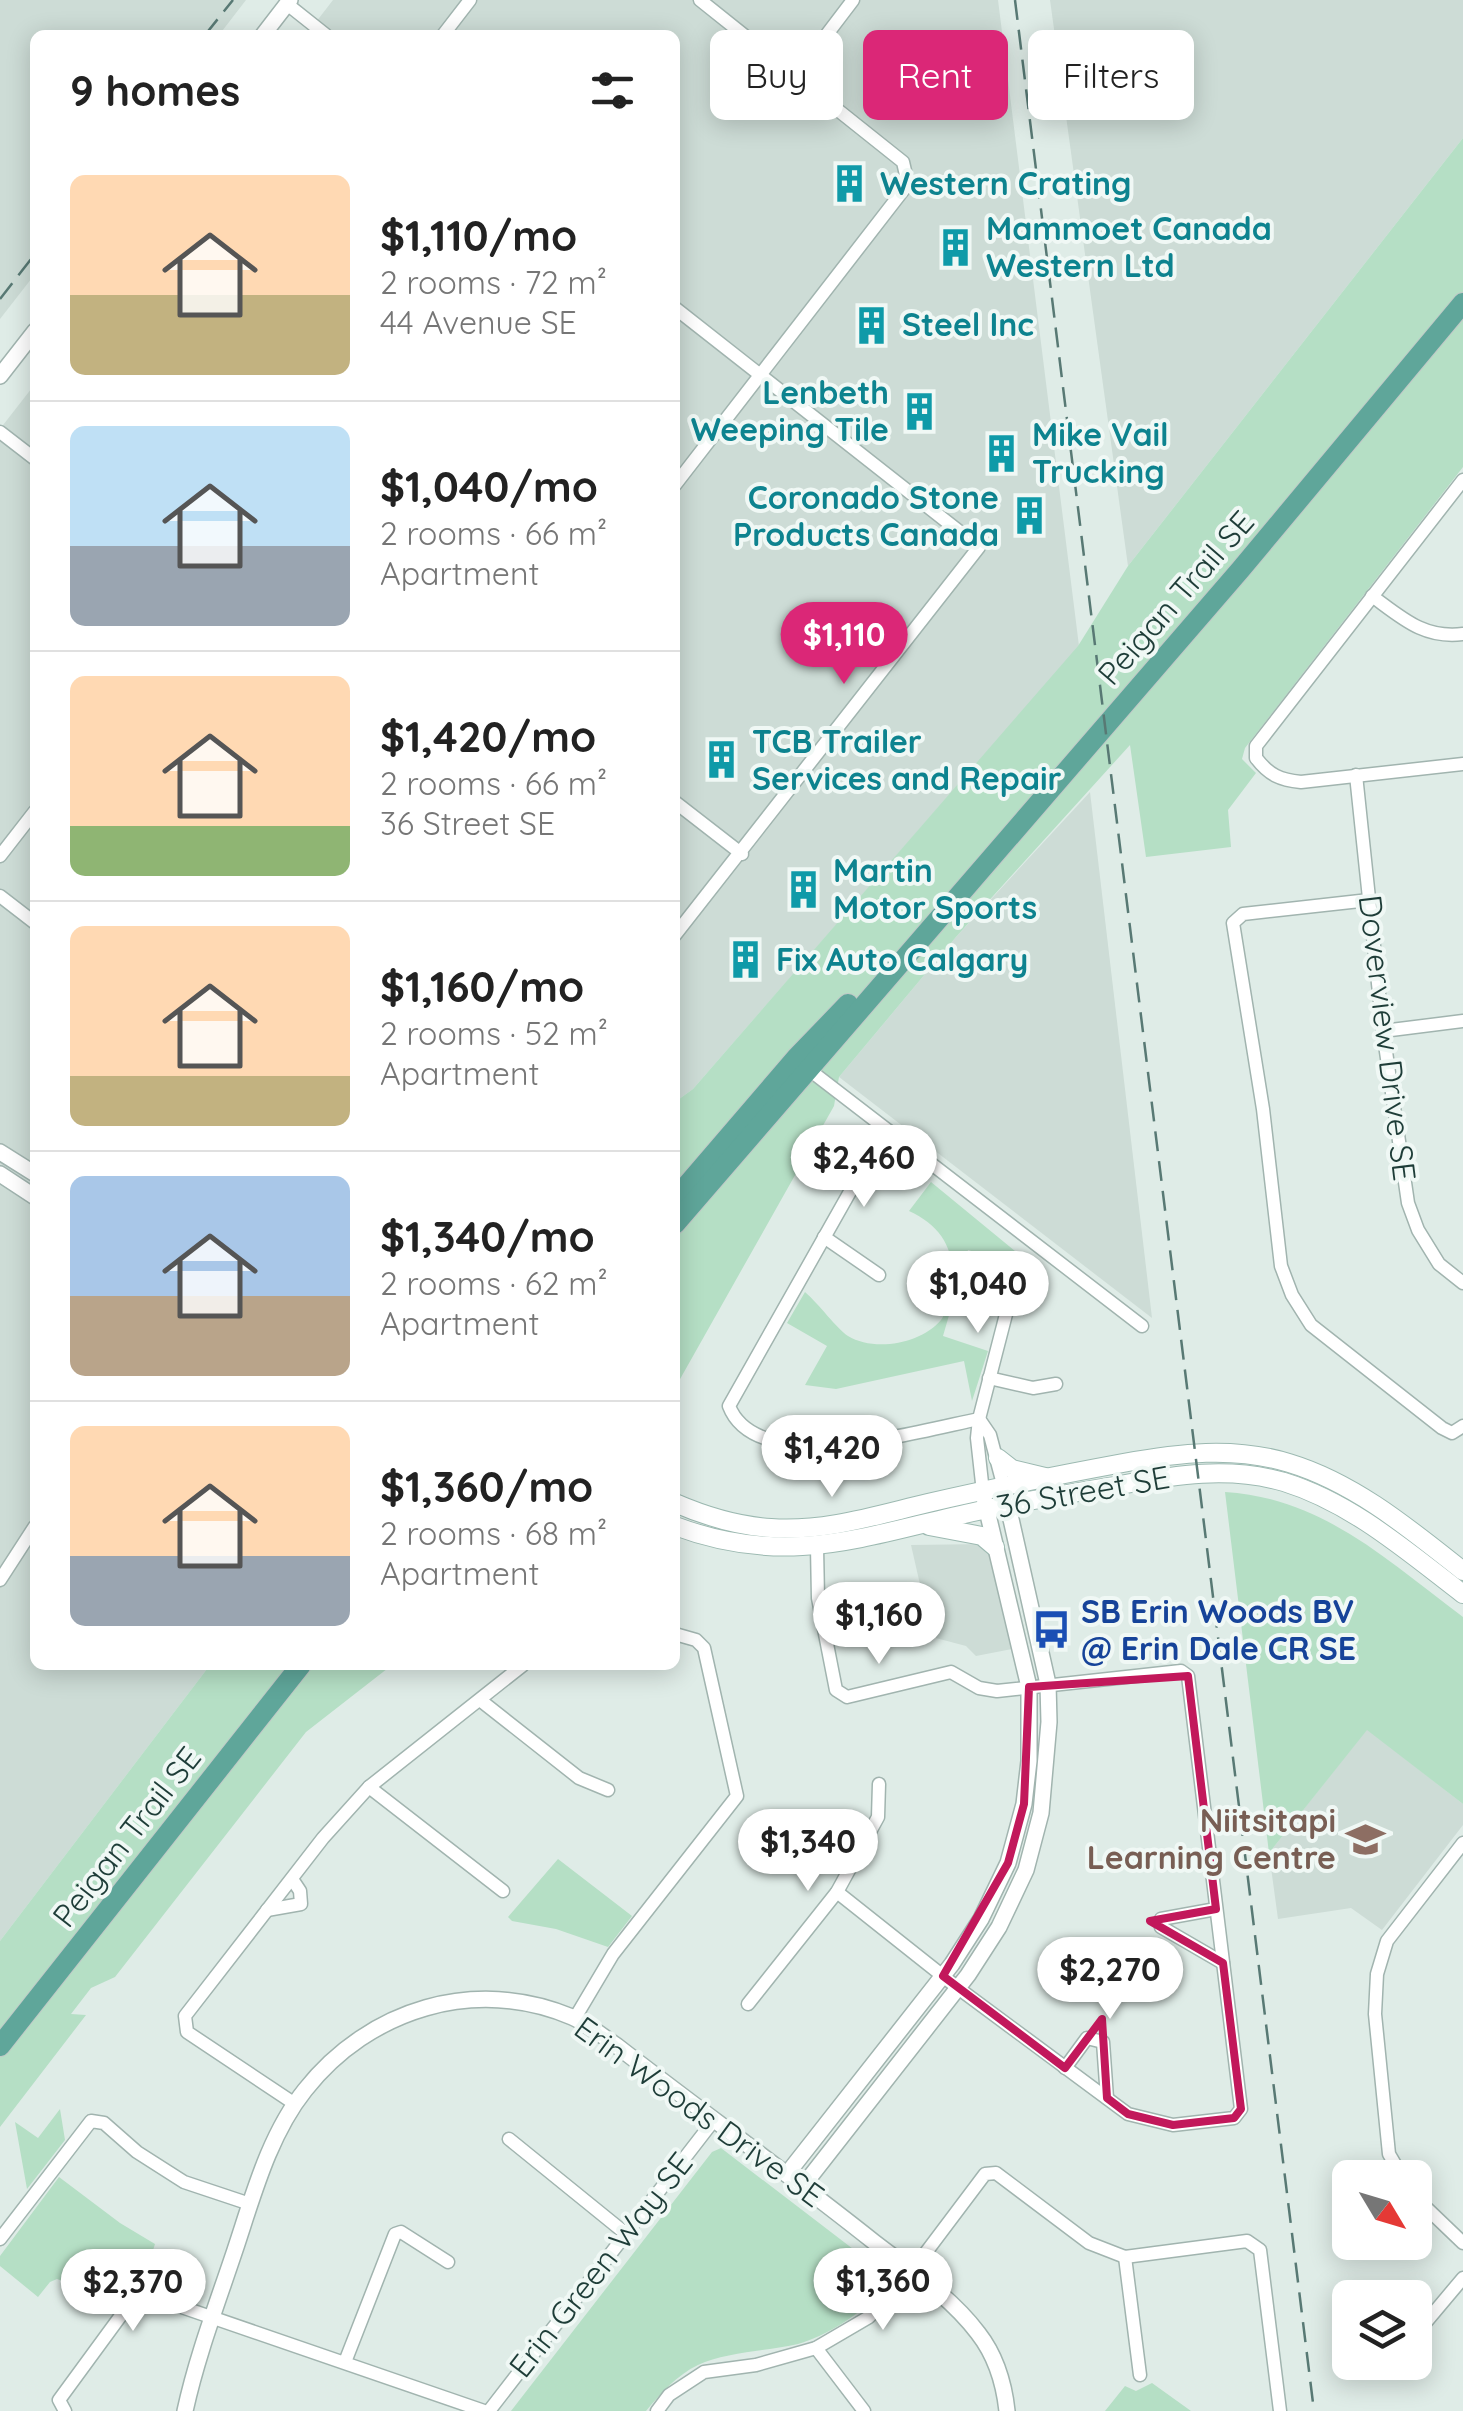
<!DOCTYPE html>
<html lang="en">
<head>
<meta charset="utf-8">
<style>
  body { margin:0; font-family:Quicksand,sans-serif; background:#f2f2f2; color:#222; height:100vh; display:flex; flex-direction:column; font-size:38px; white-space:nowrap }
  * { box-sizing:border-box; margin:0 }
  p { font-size:32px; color:#767676 }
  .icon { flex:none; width:55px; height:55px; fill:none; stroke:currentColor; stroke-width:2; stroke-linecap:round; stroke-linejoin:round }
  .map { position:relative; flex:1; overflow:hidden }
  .sheet { position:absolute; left:30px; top:30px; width:650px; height:1640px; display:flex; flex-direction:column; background:#fff; border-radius:15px; box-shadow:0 5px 25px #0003 }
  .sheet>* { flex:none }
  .top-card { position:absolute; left:710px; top:30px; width:602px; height:90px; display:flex; gap:20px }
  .needle { width:65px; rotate:128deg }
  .buttons { position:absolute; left:1332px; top:2160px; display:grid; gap:20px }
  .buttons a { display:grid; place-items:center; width:100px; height:100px; border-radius:15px; background:#fff; box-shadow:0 5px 25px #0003; font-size:50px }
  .price { position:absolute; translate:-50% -85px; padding:0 22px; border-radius:35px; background:#fff; color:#222; font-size:32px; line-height:65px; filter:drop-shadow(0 2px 5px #0008) }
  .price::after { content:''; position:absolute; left:50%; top:60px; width:30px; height:22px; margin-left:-15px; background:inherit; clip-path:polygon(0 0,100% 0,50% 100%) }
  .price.on { background:#db2777; color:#fff }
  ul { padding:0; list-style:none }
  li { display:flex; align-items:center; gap:30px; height:250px; padding:0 40px }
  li+li { border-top:2px solid #e0e0e0 }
  li span { display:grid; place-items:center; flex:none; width:280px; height:200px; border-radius:15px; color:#555 }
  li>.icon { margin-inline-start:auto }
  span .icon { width:120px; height:120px; fill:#fffc; stroke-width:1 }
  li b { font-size:42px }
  h2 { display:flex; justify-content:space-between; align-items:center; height:120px; padding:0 40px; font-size:42px }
  .chip { padding:0 35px; border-radius:15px; background:#fff; box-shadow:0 5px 25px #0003; font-size:35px; line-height:90px }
  .chip.on { background:#db2777; color:#fff }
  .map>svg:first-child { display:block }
</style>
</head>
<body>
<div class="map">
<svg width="1463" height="2411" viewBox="0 0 1463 2411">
  <rect width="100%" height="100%" fill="#dfece7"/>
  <g fill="#cddcd6">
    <polygon points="0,0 246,0 219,35 35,35 35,274 0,319"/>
    <polygon points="333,0 998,0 1079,646 693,1089 675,1102 675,35 306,35"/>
    <polygon points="1050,0 1463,0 1463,138 1128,566"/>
    <polygon points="35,384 35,1665 210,1665 0,1941 0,429"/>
    <polygon points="1090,792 1152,1318 839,1077 956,937"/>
    <polygon points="987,1544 1012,1649 976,1656 966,1646 932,1637 911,1545"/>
    <polygon points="1367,1729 1463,1804 1463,1825 1382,1930 1351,1908 1278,1919 1269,1853"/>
  </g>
  <g fill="#b5dfc5">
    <polygon points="1463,138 1463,467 1245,748 1242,759 1256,773 1228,810 1231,847 1146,857 1130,745 956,937 839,1077 834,1106 675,1388 675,1102 693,1089 1078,646 1128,566"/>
    <path d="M931 1182 1032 1265H1018L968 1250 943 1336 988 1351 972 1401 964 1361 836 1389 805 1385 827 1346 787 1323 805 1292C819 1304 837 1329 848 1336 874 1352 921 1344 941 1320 945 1315 946 1306 948 1299 960 1260 947 1228 909 1211Z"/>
    <path d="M1225 1492C1323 1498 1388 1561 1463 1617V1804L1367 1730 1269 1853Z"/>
    <polygon points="210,1665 392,1665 306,1732 115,1977 91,1988 71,2014 86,2015 0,2127 0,1941"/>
    <polygon points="558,1859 632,1916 608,1947 556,1929 512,1921 508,1917"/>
    <polygon points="60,2109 65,2140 27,2189 15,2122 38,2138"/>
    <path d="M721 2148 887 2275C880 2305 827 2336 798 2344 768 2351 725 2352 698 2365 677 2375 661 2393 646 2411H511L712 2152Z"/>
    <polygon points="59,2177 120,2223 155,2244 142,2284 126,2292 119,2302 57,2279 50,2282 38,2297 0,2266 0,2256"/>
    <polygon points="1152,2383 1191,2411 1105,2411 1125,2386 1136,2391"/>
  </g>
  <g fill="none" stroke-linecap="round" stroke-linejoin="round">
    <defs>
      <g id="minor">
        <polyline points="287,4 326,35"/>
        <polyline points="443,35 470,0"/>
        <polyline points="796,75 853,0"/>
        <polyline points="675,308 979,547 675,935"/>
        <polyline points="0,432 35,459"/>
        <path d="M1463 480 1256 746V758C1269 775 1280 780 1301 782L1463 764"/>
        <polyline points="675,485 908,184 903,162 700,0"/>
        <path d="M1372 596C1402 618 1424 639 1463 634"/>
        <polyline points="1356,775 1383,1031 1408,1203 1418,1230 1439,1264 1463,1283"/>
        <polyline points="675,802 742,854"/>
        <polyline points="0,856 35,811"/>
        <polyline points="0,896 35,923"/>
        <polyline points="1369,900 1243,914 1233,923 1263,1109 1281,1266 1292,1295 1311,1325 1442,1428 1452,1433 1463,1426"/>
        <polyline points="1383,1031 1463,1021"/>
        <polyline points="803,1065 1142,1326"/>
        <path d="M873 1160 860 1174 729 1406C757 1479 923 1430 979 1419"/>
        <polyline points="824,1237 879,1275"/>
        <polyline points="989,1378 1033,1388 1056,1384"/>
        <polyline points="979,1419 990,1435 1004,1488"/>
        <polyline points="983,1492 977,1438 979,1419 1012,1291 1024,1277"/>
        <polyline points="817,1547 818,1598 836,1690 847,1697 951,1672 979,1688 997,1691 1181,1671 1188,1676 1241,2109 1234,2118 1173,2125 1128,2114 958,1988 837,1892"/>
        <polyline points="0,1580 35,1526"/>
        <polyline points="480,1700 579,1778 608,1790"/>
        <polyline points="369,1787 503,1891"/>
        <polyline points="1216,1909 1161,1919 1161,1927 1223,1963"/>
        <polyline points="267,1910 301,1904 300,1891 292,1879"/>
        <polyline points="748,2004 837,1892 878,1817 879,1784"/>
        <polyline points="575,2018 613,1954 737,1796 704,1648 696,1640 675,1634"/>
        <polyline points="1065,2068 1087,2038 1103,2042 1107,2098"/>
        <polyline points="295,2104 187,2032 185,2016 323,1838 369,1787 523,1665"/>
        <polyline points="509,2139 625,2233"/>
        <polyline points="1403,2178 1389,2154 1375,2014 1377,1974 1387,1941 1463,1843"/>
        <polyline points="1415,2197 1463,2243"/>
        <polyline points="0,2239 91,2121 104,2123 137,2152 184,2182 250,2204"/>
        <polyline points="1125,2257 1140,2375"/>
        <polyline points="1416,2334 1463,2278"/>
        <polyline points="816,2348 864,2411"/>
        <polyline points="345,2362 395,2234 401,2232 448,2262"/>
        <polyline points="65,2411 59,2400 133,2299 144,2294 484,2411"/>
        <polyline points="489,2411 714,2120"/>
        <polyline points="657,2411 669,2395 704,2372 756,2365 816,2348 869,2317 912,2271 985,2174 996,2173 1089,2243 1125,2257 1247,2241 1260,2250 1280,2411"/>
      </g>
      <g id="tertiary">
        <polyline points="263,35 290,0"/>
        <polyline points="0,376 35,331"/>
        <polyline points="0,1152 35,1174"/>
        <polyline points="0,1174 35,1197"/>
        <polyline points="787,2174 952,1964 981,1919 1008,1863 1024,1804 1029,1761 1029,1687 984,1498"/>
        <polyline points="803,2186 968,1975 999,1927 1026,1870 1041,1813 1049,1722 1048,1684 1004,1488"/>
        <path d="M185 2411C197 2356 217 2304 235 2250 253 2196 269 2135 305 2090 369 2009 475 1976 572 2017 588 2024 602 2036 617 2046 702 2112 790 2175 874 2242 909 2269 951 2297 978 2333 996 2356 1004 2383 1007 2411"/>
      </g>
      <g id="secondary">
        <polyline points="998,1458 1012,1469 1045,1477"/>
        <path d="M675 1503C705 1516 738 1526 771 1528 824 1532 877 1515 928 1503 993 1488 1058 1475 1123 1463 1178 1453 1234 1446 1289 1463 1355 1483 1410 1529 1463 1571"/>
        <path d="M675 1526C790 1569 866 1535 978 1511 1025 1501 1073 1493 1120 1485 1175 1475 1229 1466 1284 1482 1352 1503 1408 1552 1463 1594"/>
        <polyline points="929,1526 982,1536 995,1547"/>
      </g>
      <g id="primary">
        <polyline points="675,1199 796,1058 848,1004"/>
        <polyline points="675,1224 1241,569 1463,303"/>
        <polyline points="0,2046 301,1665"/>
      </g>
    </defs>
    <use href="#minor" stroke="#a1b4af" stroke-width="15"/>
    <use href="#tertiary" stroke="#a1b4af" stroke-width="18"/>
    <use href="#secondary" stroke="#9cb9b1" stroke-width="20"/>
    <use href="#primary" stroke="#c0c9c7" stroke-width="22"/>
    <use href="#minor" stroke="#fff" stroke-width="12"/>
    <use href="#tertiary" stroke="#fff" stroke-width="15"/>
    <use href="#secondary" stroke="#fff" stroke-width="18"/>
    <use href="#primary" stroke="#5fa69a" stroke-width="20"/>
    <g stroke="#587974" stroke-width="2.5" stroke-dasharray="20 10" stroke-linecap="butt">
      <polyline points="1015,0 1314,2411"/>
      <polyline points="205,35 233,0"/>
      <polyline points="0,299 35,254"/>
    </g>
  </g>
  <path fill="none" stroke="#c2185b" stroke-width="8" stroke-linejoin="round" d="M1188 1676 1216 1909 1150 1921 1223 1963 1241 2109 1234 2118 1173 2125 1128 2114 1107 2098 1102 2019 1065 2068 943 1976 1008 1863 1024 1804 1029 1687Z"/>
  <defs>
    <symbol id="building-bare" viewBox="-9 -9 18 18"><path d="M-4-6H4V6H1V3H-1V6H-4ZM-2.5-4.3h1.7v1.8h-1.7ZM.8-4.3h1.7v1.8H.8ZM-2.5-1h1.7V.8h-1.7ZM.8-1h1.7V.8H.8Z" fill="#0f9aa8" stroke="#f0f8f5" stroke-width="2.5" paint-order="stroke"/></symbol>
    <symbol id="bus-bare" viewBox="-9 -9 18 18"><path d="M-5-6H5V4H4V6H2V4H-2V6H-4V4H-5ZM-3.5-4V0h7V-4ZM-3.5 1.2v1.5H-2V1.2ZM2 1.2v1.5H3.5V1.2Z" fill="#1a4fb4" stroke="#f0f8f5" stroke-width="2.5" paint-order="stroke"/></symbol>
    <symbol id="school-bare" viewBox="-9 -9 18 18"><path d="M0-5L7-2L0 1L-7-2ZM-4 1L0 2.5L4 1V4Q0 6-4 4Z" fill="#8d6e63" stroke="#f0f8f5" stroke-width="2.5" paint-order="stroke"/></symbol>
  </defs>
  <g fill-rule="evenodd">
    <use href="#building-bare" x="822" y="156" width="55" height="55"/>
    <use href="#building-bare" x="928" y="220" width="55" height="55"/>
    <use href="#building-bare" x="844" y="298" width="55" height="55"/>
    <use href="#building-bare" x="892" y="384" width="55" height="55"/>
    <use href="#building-bare" x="974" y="426" width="55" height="55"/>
    <use href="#building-bare" x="1002" y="488" width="55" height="55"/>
    <use href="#building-bare" x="694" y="732" width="55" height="55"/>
    <use href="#building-bare" x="776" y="862" width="55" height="55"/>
    <use href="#building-bare" x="718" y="932" width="55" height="55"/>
    <use href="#bus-bare" x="1024" y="1602" width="55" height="55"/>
    <use href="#school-bare" x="1338" y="1812" width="55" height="55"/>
  </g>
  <g text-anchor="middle" stroke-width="8" stroke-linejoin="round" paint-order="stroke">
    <g font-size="32" font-weight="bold" fill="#0d838f" stroke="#f0f8f5" text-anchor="start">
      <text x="880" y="195">Western Crating</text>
      <text x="986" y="240">Mammoet Canada<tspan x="986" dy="37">Western Ltd</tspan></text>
      <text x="902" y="336">Steel Inc</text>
      <text x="889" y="404" text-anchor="end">Lenbeth<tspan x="889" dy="37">Weeping Tile</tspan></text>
      <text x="1032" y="446">Mike Vail<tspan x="1032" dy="37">Trucking</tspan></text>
      <text x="999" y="509" text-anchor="end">Coronado Stone<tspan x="999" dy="37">Products Canada</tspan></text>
      <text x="752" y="753">TCB Trailer<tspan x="752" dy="37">Services and Repair</tspan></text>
      <text x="833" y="882">Martin<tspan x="833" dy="37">Motor Sports</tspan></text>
      <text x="776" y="971">Fix Auto Calgary</text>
    </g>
    <g font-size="32" fill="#1e3d38" stroke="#f0f8f5">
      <text transform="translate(1176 598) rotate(-49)" y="11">Peigan Trail SE</text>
      <text transform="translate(1387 1038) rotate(83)" y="11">Doverview Drive SE</text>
      <text transform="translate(1083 1492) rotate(-10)" y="11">36 Street SE</text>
      <text transform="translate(127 1837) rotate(-52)" y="11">Peigan Trail SE</text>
      <text transform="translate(699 2112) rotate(36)" y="11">Erin Woods Drive SE</text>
      <text transform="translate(601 2265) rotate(-52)" y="11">Erin Green Way SE</text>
    </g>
    <g font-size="32" font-weight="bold" fill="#164399" stroke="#f0f8f5" text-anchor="start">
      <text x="1081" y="1623">SB Erin Woods BV<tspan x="1081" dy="37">@ Erin Dale CR SE</tspan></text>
    </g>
    <g font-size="32" font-weight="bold" fill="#785e54" stroke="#f0f8f5" text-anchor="end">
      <text x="1336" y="1832">Niitsitapi<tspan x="1336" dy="37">Learning Centre</tspan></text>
    </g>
  </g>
</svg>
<div class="buttons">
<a><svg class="needle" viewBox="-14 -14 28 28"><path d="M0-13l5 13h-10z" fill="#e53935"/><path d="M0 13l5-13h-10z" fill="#767676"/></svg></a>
<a><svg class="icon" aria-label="layers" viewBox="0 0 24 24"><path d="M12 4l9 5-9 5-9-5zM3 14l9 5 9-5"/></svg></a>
</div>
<b class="price on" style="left:844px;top:687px">$1,110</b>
<b class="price" style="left:864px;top:1210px">$2,460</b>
<b class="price" style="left:978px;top:1336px">$1,040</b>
<b class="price" style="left:832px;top:1500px">$1,420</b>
<b class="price" style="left:879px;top:1667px">$1,160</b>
<b class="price" style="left:808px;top:1894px">$1,340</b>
<b class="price" style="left:1110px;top:2022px">$2,270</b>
<b class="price" style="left:883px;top:2333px">$1,360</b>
<b class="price" style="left:133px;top:2334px">$2,370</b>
<div class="top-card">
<a class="chip">Buy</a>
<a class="chip on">Rent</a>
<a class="chip">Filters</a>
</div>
<section class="sheet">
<h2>9 homes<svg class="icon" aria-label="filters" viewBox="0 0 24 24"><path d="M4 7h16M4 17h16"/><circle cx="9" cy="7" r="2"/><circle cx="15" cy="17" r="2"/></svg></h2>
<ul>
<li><span style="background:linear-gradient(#ffd9b3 60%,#c2b280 0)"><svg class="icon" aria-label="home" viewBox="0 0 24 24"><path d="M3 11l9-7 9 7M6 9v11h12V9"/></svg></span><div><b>$1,110/mo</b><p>2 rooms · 72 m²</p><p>44 Avenue SE</p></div></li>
<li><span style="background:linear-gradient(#bfe0f5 60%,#9aa5b1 0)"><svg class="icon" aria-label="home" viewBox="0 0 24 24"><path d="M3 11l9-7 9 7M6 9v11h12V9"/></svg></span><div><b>$1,040/mo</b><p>2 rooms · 66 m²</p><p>Apartment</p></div></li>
<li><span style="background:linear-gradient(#ffd9b3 75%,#8fb573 0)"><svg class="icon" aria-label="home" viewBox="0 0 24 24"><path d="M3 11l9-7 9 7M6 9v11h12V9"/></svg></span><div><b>$1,420/mo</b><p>2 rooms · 66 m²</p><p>36 Street SE</p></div></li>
<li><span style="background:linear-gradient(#ffd9b3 75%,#c2b280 0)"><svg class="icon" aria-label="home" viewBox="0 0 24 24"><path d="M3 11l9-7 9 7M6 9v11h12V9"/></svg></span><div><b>$1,160/mo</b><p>2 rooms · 52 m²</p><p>Apartment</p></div></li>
<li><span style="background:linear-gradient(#a9c7e8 60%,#b9a48a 0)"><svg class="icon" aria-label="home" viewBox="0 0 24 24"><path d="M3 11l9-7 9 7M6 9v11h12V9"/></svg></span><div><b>$1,340/mo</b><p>2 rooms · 62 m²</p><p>Apartment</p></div></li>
<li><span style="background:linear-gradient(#ffd9b3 65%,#9aa5b1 0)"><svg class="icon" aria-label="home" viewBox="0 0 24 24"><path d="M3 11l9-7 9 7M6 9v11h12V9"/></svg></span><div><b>$1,360/mo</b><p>2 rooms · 68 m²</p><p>Apartment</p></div></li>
</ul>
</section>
</div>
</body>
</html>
